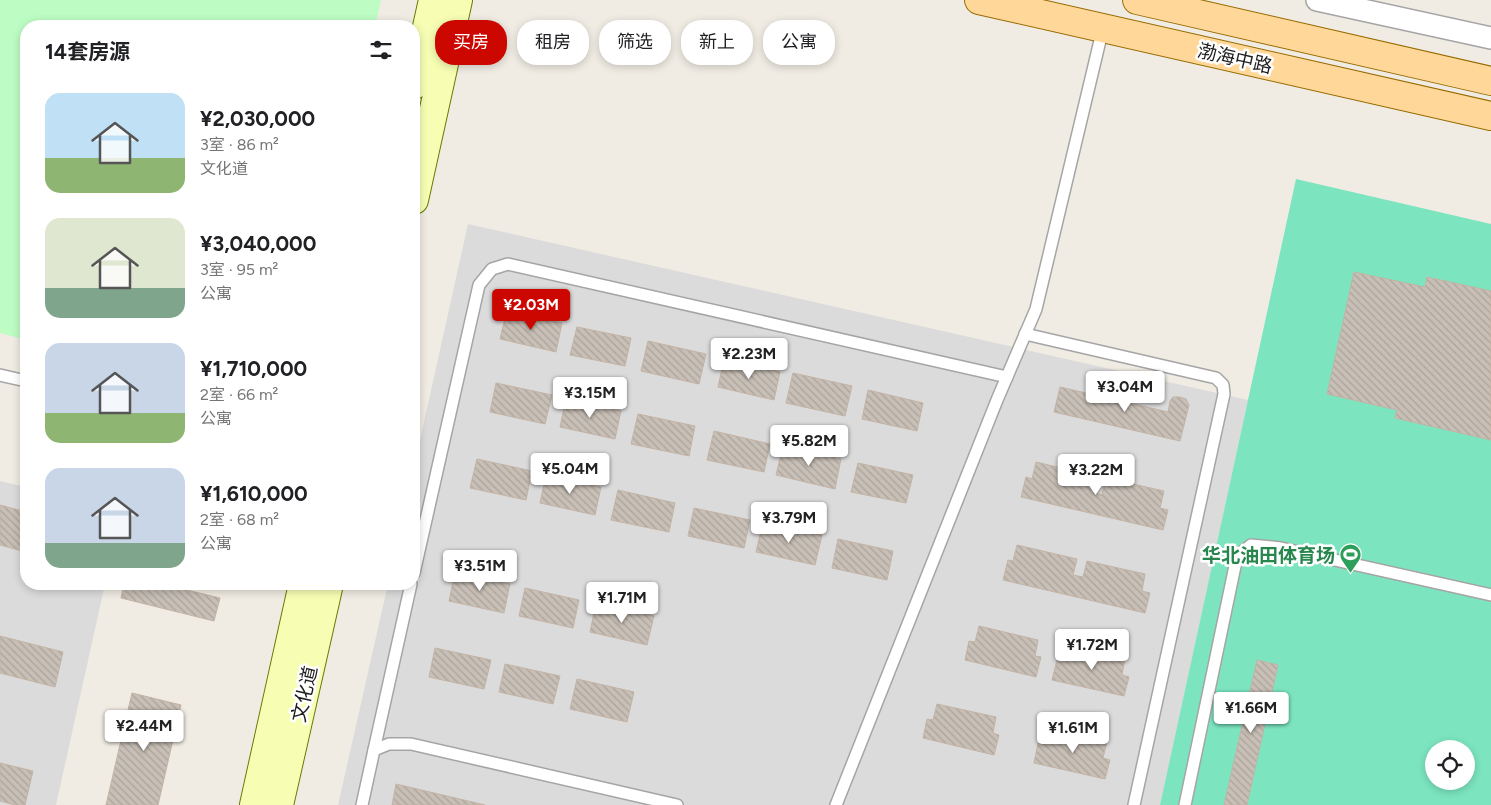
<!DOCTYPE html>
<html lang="zh">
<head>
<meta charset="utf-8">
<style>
  body { margin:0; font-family:Figtree,"Noto Sans SC",sans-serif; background:#f6f6f6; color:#202124; height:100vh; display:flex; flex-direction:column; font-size:19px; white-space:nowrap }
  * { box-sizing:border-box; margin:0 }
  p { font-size:16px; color:#757577 }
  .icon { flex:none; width:28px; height:28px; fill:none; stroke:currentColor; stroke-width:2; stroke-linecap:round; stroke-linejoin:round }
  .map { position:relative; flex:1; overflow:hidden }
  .side { position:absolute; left:20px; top:20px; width:400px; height:570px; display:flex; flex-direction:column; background:#fff; border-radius:20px; box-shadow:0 2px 8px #0003 }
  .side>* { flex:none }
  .guide { position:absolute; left:435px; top:20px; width:475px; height:45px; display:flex; gap:10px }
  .fabs { position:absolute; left:1425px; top:740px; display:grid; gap:10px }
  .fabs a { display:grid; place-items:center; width:50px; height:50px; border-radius:50%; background:#fff; box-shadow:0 2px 8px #0003; font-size:25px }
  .price { position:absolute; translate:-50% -42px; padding:0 11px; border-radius:5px; background:#fff; color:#222; font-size:16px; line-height:32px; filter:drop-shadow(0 1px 2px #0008) }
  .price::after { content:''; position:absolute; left:50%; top:30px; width:15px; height:11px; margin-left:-8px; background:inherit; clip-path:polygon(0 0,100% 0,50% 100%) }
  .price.active { background:#cc0700; color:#fff }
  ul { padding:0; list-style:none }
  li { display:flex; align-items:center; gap:15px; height:125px; padding:0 25px }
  li span { display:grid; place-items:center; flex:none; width:140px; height:100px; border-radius:15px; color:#555 }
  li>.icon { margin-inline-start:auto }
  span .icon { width:60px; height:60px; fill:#fffc; stroke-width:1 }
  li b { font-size:21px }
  h2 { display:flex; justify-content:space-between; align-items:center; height:60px; padding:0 25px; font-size:21px }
  .chip { padding:0 18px; border-radius:20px; background:#fff; box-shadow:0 2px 8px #0003; font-size:18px; line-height:45px }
  .chip.active { background:#cc0700; color:#fff }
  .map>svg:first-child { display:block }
</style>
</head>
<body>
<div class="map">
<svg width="1491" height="805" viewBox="0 0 1491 805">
  <defs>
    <pattern id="building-back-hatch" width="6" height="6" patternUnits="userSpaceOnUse" patternTransform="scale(1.25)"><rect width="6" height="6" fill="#c8bfb6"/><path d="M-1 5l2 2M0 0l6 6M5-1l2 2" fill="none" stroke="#aba49c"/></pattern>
  </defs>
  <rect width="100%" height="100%" fill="#f0ece3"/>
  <g fill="#dcdbdb">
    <polygon points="468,224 1248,400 1160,805 338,805 388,584 414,584 414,467"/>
    <polygon points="0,481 26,487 26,584 105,584 56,805 0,805"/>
  </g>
  <polygon fill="#bdfdc4" points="0,0 381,0 375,26 26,26 26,340 0,333"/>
  <path fill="#7ce5c0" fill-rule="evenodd" d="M1296 179 1491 224V805H1160ZM1434 749H1466V781H1434Z"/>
  <g fill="url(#building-back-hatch)" stroke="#c3b3a5">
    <polygon points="1354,272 1425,287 1427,277 1491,291 1491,440 1395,418 1397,410 1327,394"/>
    <polygon points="507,310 562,323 556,352 500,339"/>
    <polygon points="577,327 631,338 625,366 570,355"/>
    <polygon points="648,341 706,354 699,384 641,371"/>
    <polygon points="724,359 780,372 774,400 718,387"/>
    <polygon points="793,373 852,386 845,416 786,403"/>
    <polygon points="496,383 552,395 545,424 490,412"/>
    <polygon points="1060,387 1168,412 1170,401 1173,397 1180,397 1186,399 1189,405 1180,441 1054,412"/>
    <polygon points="868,390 923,403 917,431 862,419"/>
    <polygon points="566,399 621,411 615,439 560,427"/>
    <polygon points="638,414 695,426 689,456 631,444"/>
    <polygon points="714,431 770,444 764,472 707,460"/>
    <polygon points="783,446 841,459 835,489 776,475"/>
    <polygon points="477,459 532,471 526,500 470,488"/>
    <polygon points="1036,462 1095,476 1091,492 1102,495 1106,478 1164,491 1160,508 1168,510 1163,530 1021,497 1026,477 1032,479"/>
    <polygon points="858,463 913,475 906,503 851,492"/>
    <polygon points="546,475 601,487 595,515 540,503"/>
    <polygon points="618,490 675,503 669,532 611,520"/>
    <polygon points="0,505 26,512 26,552 0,545"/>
    <polygon points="694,508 750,520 744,548 688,536"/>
    <polygon points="763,522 822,535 815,565 756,552"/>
    <polygon points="838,539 893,551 887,580 832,568"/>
    <polygon points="1017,545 1077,559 1073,575 1083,577 1087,561 1145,574 1142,591 1150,593 1145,613 1003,580 1008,560 1013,561"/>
    <polygon points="455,572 510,584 504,613 449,601"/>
    <polygon points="124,584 162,584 220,598 214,621 121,598"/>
    <polygon points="525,588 579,600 573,628 519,616"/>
    <polygon points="596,603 654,616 647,645 590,632"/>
    <polygon points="979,626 1038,640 1035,656 1041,657 1036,677 965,660 969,641 975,642"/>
    <polygon points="0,636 63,652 55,687 0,673"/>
    <polygon points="1066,645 1125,659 1122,675 1129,677 1124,696 1052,680 1057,660 1062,662"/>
    <polygon points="435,648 491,660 484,689 429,677"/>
    <polygon points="1257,660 1278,665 1247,805 1224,805"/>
    <polygon points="505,664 560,676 553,704 499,692"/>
    <polygon points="577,679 634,692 627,722 570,709"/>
    <polygon points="132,693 181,705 158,805 106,805"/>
    <polygon points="937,704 996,717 993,733 999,735 994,755 923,738 927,719 933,720"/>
    <polygon points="1047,728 1107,742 1103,758 1110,760 1105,779 1034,763 1038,743 1044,744"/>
    <polygon points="0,763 33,771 25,805 15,805 0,801"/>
    <polygon points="396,784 485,805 392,805"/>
  </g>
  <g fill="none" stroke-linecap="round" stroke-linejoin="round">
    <defs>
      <g id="service">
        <polyline points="1025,334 1216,378 1223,385 1224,394 1134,805"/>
        <polyline points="0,375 26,381"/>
        <polyline points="414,573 479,285 492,269 508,264 1007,377"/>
        <polyline points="374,750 411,584"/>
        <polyline points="362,805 374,750 389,744 411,744 677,805"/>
        <polyline points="836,805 997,400 1036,309 1103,28"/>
        <polyline points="1185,805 1235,566 1241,553 1251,545 1281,548 1491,595"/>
      </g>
      <polyline id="minor" points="1317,0 1491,38"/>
      <g id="secondary">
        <polyline points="414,85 433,0"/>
        <polyline points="414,200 458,0"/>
        <polyline points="254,805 303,584"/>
        <polyline points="279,805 329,584"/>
      </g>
      <g id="primary">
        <polyline points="979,0 1491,116"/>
        <polyline points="1137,0 1491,81"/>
      </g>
    </defs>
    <use href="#service" stroke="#a5a5a5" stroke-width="14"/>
    <use href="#minor" stroke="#a5a5a5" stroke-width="24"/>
    <use href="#secondary" stroke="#697a00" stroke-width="30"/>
    <use href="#primary" stroke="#986b00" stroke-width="30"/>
    <use href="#service" stroke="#fff" stroke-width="11"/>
    <use href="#minor" stroke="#fff" stroke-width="21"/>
    <use href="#secondary" stroke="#f7feb3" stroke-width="28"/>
    <use href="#primary" stroke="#ffd799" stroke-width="28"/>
  </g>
  <defs>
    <symbol id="stadium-pin" viewBox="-11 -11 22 30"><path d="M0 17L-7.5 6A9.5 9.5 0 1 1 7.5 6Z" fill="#2e9e5b" stroke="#fff"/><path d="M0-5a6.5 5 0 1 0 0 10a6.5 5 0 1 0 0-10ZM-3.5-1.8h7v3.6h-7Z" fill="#fff"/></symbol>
  </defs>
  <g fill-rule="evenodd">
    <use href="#stadium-pin" x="1338" y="542" width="25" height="34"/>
  </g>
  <g text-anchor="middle" stroke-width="5" stroke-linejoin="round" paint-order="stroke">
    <g font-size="19" fill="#1e1e1e" stroke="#fff">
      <text transform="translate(1235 58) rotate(13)" y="7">渤海中路</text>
      <text transform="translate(304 694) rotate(-77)" y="7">文化道</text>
    </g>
    <g font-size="19" font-weight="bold" fill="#27864d" stroke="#fff" text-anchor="end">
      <text x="1335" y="562">华北油田体育场</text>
    </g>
  </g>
</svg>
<div class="fabs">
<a><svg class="icon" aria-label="locate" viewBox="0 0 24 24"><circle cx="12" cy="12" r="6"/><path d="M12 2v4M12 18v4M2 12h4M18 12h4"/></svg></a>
</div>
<b class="price active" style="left:531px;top:331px">¥2.03M</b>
<b class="price" style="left:749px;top:380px">¥2.23M</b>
<b class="price" style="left:1125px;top:413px">¥3.04M</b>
<b class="price" style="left:590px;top:419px">¥3.15M</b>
<b class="price" style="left:809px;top:467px">¥5.82M</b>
<b class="price" style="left:570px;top:495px">¥5.04M</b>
<b class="price" style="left:1096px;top:496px">¥3.22M</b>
<b class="price" style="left:789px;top:544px">¥3.79M</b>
<b class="price" style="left:480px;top:592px">¥3.51M</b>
<b class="price" style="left:622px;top:624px">¥1.71M</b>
<b class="price" style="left:1092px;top:671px">¥1.72M</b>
<b class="price" style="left:1251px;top:734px">¥1.66M</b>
<b class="price" style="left:144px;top:752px">¥2.44M</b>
<b class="price" style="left:1073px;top:754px">¥1.61M</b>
<div class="guide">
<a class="chip active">买房</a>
<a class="chip">租房</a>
<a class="chip">筛选</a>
<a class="chip">新上</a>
<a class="chip">公寓</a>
</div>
<section class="side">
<h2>14套房源<svg class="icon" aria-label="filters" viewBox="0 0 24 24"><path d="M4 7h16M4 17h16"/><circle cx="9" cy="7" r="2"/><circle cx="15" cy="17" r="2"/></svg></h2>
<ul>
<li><span style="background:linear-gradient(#bfe0f5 65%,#8fb573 0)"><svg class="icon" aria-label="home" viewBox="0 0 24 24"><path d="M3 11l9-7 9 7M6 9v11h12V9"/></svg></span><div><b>¥2,030,000</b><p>3室 · 86 m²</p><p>文化道</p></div></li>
<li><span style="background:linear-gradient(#dfe7d0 70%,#7fa58c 0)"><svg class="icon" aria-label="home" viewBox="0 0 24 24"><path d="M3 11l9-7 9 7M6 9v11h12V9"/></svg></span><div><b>¥3,040,000</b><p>3室 · 95 m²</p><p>公寓</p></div></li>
<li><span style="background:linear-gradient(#c9d6e8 70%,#8fb573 0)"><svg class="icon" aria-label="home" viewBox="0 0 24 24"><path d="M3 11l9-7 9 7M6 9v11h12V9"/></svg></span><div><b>¥1,710,000</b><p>2室 · 66 m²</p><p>公寓</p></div></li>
<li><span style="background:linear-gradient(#c9d6e8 75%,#7fa58c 0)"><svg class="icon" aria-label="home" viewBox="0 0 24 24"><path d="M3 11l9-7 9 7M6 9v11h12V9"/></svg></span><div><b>¥1,610,000</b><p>2室 · 68 m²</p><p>公寓</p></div></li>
</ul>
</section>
</div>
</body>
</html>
